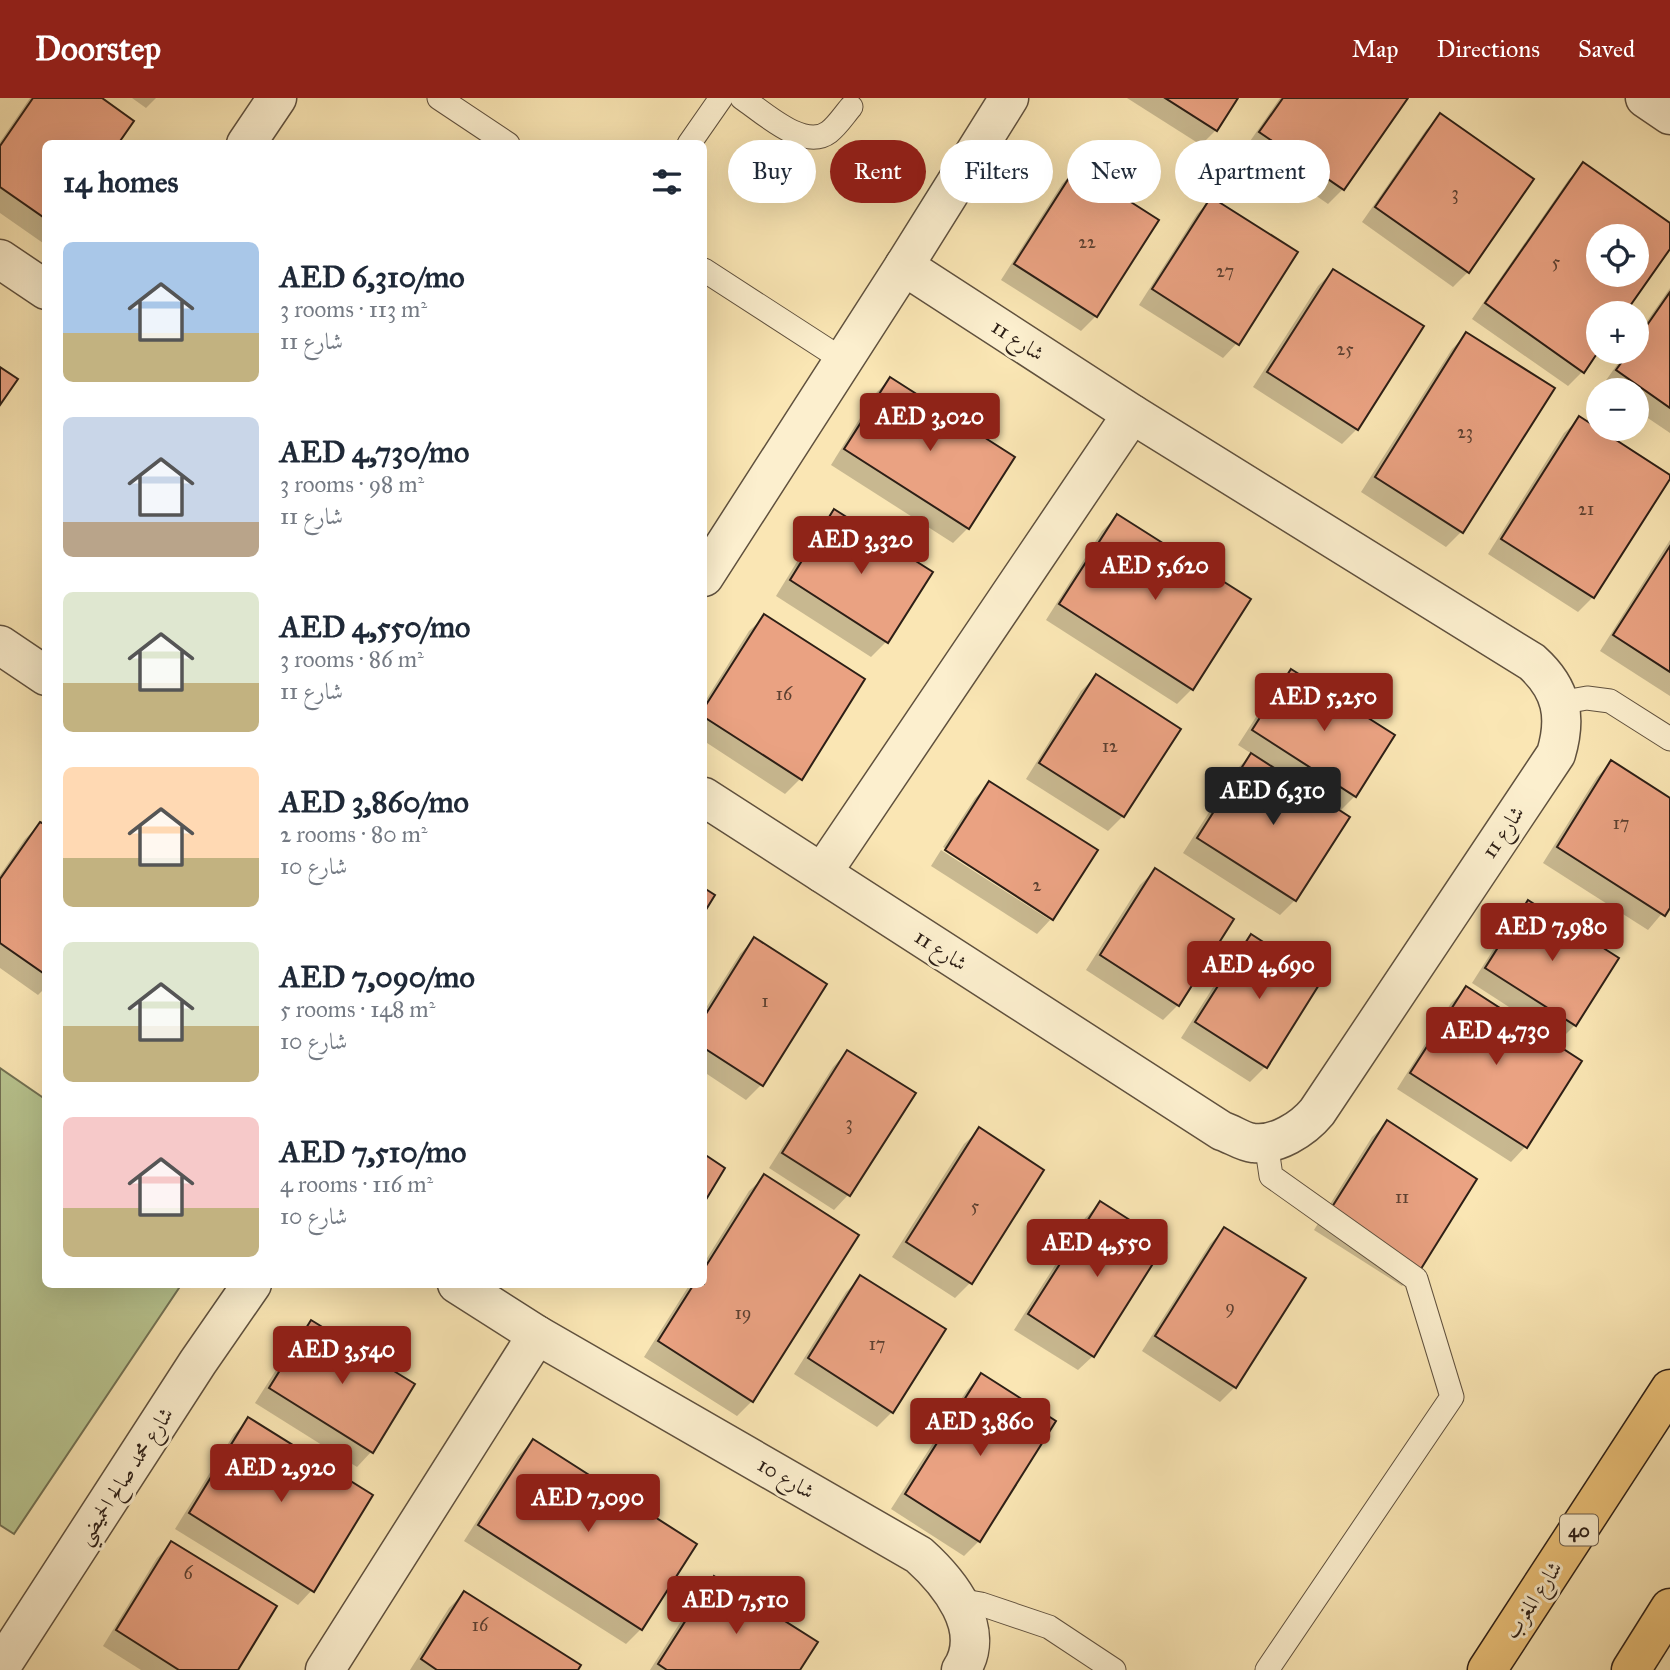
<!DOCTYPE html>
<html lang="en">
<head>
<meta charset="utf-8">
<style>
  body { margin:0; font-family:"IM FELL Great Primer",Amiri,serif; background:#f6f6f7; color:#1f2937; height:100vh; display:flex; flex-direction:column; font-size:26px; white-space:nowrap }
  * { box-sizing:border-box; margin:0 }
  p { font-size:23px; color:#747a83 }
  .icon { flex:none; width:38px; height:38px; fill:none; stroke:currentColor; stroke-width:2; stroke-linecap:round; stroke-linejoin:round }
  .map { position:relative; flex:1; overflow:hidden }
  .drawer { position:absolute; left:42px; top:42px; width:665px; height:1148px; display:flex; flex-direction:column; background:#fff; border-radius:10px; box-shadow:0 7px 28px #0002 }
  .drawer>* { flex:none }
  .top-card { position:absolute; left:728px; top:42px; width:665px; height:63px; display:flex; gap:14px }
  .fabs { position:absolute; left:1586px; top:126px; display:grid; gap:14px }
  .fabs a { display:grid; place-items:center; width:63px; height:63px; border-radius:50%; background:#fff; box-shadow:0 7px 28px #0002; font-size:35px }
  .price { position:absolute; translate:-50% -60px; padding:0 16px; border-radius:7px; background:#8f2418; color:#fff; font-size:23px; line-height:46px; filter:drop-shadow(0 2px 4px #0008) }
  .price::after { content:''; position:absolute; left:50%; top:42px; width:21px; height:16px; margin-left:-10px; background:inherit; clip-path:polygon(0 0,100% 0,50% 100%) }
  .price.current { background:#222; color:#fff }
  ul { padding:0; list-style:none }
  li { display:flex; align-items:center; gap:21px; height:175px; padding:0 21px }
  li span { display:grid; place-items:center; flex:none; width:196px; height:140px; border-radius:10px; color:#555 }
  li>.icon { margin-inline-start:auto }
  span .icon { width:84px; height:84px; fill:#fffc; stroke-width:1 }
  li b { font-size:30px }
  h2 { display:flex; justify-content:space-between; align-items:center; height:84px; padding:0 21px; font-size:30px }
  .tag { padding:0 24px; border-radius:32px; background:#fff; box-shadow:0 7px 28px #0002; font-size:24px; line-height:63px }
  .tag.current { background:#8f2418; color:#fff }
  header { display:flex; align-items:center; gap:42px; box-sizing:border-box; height:98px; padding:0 35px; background:#8f2418; color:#fff }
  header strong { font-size:33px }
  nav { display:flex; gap:38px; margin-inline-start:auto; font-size:24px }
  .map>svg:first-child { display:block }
</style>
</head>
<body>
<header>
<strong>Doorstep</strong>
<nav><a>Map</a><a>Directions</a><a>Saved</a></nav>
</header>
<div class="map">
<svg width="1670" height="1572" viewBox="0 0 1670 1572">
  <rect width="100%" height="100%" fill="#fae6b4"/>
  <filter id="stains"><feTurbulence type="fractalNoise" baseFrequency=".00286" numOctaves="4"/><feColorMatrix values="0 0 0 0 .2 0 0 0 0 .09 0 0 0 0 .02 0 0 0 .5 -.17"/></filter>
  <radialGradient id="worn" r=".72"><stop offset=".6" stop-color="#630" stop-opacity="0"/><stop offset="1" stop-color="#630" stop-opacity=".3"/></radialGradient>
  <polygon fill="#b9c691" stroke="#737254" stroke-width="2" points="0,970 45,1001 46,1186 181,1187 14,1436 0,1427"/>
  <g fill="#0003" fill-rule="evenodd">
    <polygon points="30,0 99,0 46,46 46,142 43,145 0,115 0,44"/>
    <polygon points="132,0 156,0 146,10"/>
    <polygon points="1127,0 1236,0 1216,32 1201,47"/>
    <polygon points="1280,0 1406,0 1343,91 1328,106 1246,49"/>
    <polygon points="1441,17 1468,174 1453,189 1362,124 1426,32"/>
    <path d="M1584 67 1670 127V147L1623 215H1598L1583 273 1568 288 1472 221 1569 81ZM1598 138H1636V177H1598Z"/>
    <polygon points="1076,71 1096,218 1081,233 1001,182 1062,86"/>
    <polygon points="1212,101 1237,245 1223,260 1139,207 1197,116"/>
    <polygon points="1333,173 1357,331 1342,346 1253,289 1318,188"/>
    <polygon points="1670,190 1670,335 1636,312 1636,292 1608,292 1602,288 1626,254 1636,254 1636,239"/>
    <polygon points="1467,236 1552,291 1461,434 1446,449 1361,394 1452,251"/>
    <polygon points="890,281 968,430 953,445 831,367 875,296"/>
    <polygon points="1579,321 1593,499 1578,514 1488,456 1564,335"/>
    <polygon points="834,413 930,475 886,544 871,559 776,498 819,428"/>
    <polygon points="1117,418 1192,591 1177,606 1046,522 1102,433"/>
    <polygon points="1670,442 1670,598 1600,553"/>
    <polygon points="764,519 800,681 785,696 704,643 704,605 749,533"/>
    <polygon points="1291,573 1355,698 1339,714 1347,719 1295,802 1280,817 1183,755 1236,672 1252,656 1238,647 1276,588"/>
    <polygon points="1096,578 1123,718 1108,733 1026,681 1081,593"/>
    <polygon points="1611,665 1670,702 1670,806 1648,832 1543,765 1597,679"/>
    <polygon points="990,685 1095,753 1051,822 1051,818 943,749 975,700"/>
    <polygon points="40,726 46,730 46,889 38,897 0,870 0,777 25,741"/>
    <polygon points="941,752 1050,822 1037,836 931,768"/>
    <polygon points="1155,772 1178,907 1163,922 1086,872 1140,787"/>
    <polygon points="1529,804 1575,927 1560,942 1472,885 1514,819"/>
    <polygon points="1251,838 1265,969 1250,984 1181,940 1236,853"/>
    <polygon points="754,841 761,987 746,1002 704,974 704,913 740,856"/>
    <polygon points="1466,891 1525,1049 1511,1064 1397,991 1451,905"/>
    <polygon points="847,954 913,995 848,1097 834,1112 769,1070 833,969"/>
    <polygon points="1387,1025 1417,1173 1402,1188 1314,1132 1372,1039"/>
    <polygon points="979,1032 970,1185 955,1200 892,1159 964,1046"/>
    <polygon points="764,1079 752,1303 737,1318 644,1259 690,1186 704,1186 704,1165 749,1093"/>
    <polygon points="1100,1105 1093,1258 1078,1272 1014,1232 1085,1120"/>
    <polygon points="1224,1131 1235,1289 1220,1304 1142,1253 1210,1146"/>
    <polygon points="861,1179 892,1314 877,1329 794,1276 846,1194"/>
    <polygon points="311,1224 371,1354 357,1369 255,1305 297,1239"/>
    <polygon points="982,1277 979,1443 964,1458 891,1411 967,1292"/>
    <polygon points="248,1322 312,1492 298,1507 175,1431 234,1336"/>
    <polygon points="533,1343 641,1531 626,1546 464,1443 518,1358"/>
    <polygon points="172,1445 236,1572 141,1572 103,1548 157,1460"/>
    <polygon points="714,1480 798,1572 650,1572 699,1495"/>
    <polygon points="464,1495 576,1572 410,1572 449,1510"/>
  </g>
  <g fill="#eaa282" stroke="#2d1f16" stroke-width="2" fill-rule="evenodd">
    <polygon points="33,0 102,0 134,23 118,46 46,46 46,121 0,89 0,48"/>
    <polygon points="1165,0 1238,0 1217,33"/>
    <polygon points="1283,0 1408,0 1344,92 1259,34"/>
    <polygon points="1440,15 1534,81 1469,175 1375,109"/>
    <path d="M1583 64 1670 125V151L1625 215H1598V254L1584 275 1485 205ZM1598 138H1636V177H1598Z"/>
    <polygon points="1076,69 1159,122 1097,219 1014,166"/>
    <polygon points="1211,99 1298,154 1239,247 1152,191"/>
    <polygon points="1333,171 1424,228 1358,332 1267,274"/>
    <polygon points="1670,194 1670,310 1616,272 1629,254 1636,254 1636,243"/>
    <polygon points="1466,234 1555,290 1463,435 1375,379"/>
    <polygon points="0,269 18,281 0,307"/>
    <polygon points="890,279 1015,359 969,431 844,351"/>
    <polygon points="1579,318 1670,377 1670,381 1594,500 1501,441"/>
    <polygon points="834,411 933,474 888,545 790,482"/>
    <polygon points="1117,416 1251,501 1193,592 1059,506"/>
    <polygon points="1670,448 1670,574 1613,537"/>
    <polygon points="764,516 865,581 802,682 704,619 704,610"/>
    <polygon points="1291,571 1395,637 1356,699 1252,632"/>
    <polygon points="1096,576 1181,631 1124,719 1039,665"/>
    <polygon points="1251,655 1350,719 1296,803 1197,740"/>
    <polygon points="1611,662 1670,700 1670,810 1665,818 1557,749"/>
    <polygon points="989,683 1098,752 1053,822 945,752"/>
    <polygon points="40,724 46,727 46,877 0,845 0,781"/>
    <polygon points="1155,770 1234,821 1179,908 1100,857"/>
    <polygon points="704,790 715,797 704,815"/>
    <polygon points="1528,802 1619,860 1576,928 1485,870"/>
    <polygon points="1251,836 1322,882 1267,970 1195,924"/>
    <polygon points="754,839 827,886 763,988 704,950 704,919"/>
    <polygon points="1466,888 1582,963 1527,1050 1410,975"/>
    <polygon points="847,952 916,995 850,1098 782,1055"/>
    <polygon points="1387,1022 1477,1081 1419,1174 1327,1117"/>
    <polygon points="979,1029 1044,1072 972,1186 906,1144"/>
    <polygon points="704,1056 725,1070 704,1105"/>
    <polygon points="764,1076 859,1137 753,1304 658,1243 694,1186 704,1186 704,1171"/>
    <polygon points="1100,1103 1166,1145 1094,1259 1028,1216"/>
    <polygon points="1224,1129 1306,1180 1236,1290 1155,1238"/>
    <polygon points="860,1177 946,1231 893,1315 808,1260"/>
    <polygon points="311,1222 415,1286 373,1355 269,1290"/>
    <polygon points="981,1275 1056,1323 980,1444 905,1396"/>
    <polygon points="248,1319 373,1397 314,1494 189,1415"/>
    <polygon points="533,1341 697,1446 642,1532 478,1427"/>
    <polygon points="171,1443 277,1508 238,1572 179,1572 116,1532"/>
    <polygon points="714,1478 818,1544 800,1572 667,1572 658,1566"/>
    <polygon points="464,1493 581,1567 578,1572 437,1572 421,1561"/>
  </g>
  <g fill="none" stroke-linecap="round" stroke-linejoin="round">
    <defs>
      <g id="service">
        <polyline points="439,0 508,46"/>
        <path d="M742 0C763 14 804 53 829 34 838 27 844 17 851 9"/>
        <polyline points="689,46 721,0"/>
        <polyline points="704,172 843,262"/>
        <polyline points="1559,605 1587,600 1610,603 1670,641"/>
        <polyline points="1266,1044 1271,1078 1416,1181 1452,1299 1267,1572"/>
        <polyline points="958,1502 981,1506 1049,1529 1114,1572"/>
      </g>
      <g id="minor">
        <polyline points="1645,0 1670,17"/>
        <polyline points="246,46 277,0"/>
        <polyline points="0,161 46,192"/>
        <polyline points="0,547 46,578"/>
        <path d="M704 699 1222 1033C1232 1036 1243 1044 1253 1045 1276 1048 1303 1031 1317 1014L1556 656C1567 619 1562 591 1532 564L1132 316 904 168"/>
        <polyline points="822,775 1132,316"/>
        <path d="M457 1186 537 1237 919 1457C948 1483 988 1531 961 1572"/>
        <polyline points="325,1572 537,1237"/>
      </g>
      <g id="tertiary">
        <polyline points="704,479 904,168 1009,0"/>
        <polyline points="0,1570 198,1264 252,1186"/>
      </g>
      <g id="motorway">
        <polyline points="1487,1572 1670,1291"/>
        <polyline points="1631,1572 1670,1510"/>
      </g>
    </defs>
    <use href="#service" stroke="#60513e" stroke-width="25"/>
    <use href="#minor" stroke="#60513e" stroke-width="41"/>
    <use href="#tertiary" stroke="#60513e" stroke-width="41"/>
    <use href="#motorway" stroke="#2d1f16" stroke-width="41"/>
    <use href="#service" stroke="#fcefce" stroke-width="23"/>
    <use href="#minor" stroke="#fcefce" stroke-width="38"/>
    <use href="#tertiary" stroke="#fcefce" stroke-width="38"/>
    <use href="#motorway" stroke="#edc37a" stroke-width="38"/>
  </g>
  <g text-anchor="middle" stroke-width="6" stroke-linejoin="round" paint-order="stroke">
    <g font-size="18" fill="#5c4031">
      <text x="1455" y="101">3</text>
      <text x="1087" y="150">22</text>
      <text x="1556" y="170">5</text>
      <text x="1225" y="179">27</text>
      <text x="1345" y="257">25</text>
      <text x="1465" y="340">23</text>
      <text x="1586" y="417">21</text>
      <text x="784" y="602">16</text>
      <text x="1110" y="654">12</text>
      <text x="1621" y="731">17</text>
      <text x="1037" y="793">2</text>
      <text x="765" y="909">1</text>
      <text x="849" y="1031">3</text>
      <text x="1402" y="1105">11</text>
      <text x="975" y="1114">5</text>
      <text x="1230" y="1215">9</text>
      <text x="743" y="1221">19</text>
      <text x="877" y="1252">17</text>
      <text x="188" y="1481">6</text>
      <text x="480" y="1533">16</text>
    </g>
    <rect fill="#fcefce" stroke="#6b5d4d" stroke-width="2" x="1560" y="1416.5" width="38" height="31" rx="5"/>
    <g font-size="19" font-weight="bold" fill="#2d1f16">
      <text x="1579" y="1439">40</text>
    </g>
    <g font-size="21" fill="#2d1f16" stroke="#fcefce">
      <text transform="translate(1018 242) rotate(33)" y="7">شارع 11</text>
      <text transform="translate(1503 734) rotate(-56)" y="7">شارع 11</text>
      <text transform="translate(941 852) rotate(33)" y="7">شارع 11</text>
      <text transform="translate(125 1378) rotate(-57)" y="7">شارع محمد صالح الحميضي</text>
      <text transform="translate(786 1380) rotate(30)" y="7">شارع 10</text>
      <text transform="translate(1533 1502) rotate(-57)" y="7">شارع المغرب</text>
    </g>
  </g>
  <rect width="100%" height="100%" filter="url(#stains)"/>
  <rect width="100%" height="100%" fill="url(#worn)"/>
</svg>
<div class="fabs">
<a><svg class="icon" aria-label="locate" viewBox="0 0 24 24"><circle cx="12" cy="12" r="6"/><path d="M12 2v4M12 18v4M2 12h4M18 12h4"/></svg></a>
<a>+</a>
<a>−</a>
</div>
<b class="price" style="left:930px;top:355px">AED 3,020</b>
<b class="price" style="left:861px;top:478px">AED 3,320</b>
<b class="price" style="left:1155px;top:504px">AED 5,620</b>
<b class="price" style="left:1324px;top:635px">AED 5,250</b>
<b class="price current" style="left:1273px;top:729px">AED 6,310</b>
<b class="price" style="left:1552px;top:865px">AED 7,980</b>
<b class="price" style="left:1259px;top:903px">AED 4,690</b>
<b class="price" style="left:1496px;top:969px">AED 4,730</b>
<b class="price" style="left:1097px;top:1181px">AED 4,550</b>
<b class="price" style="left:342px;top:1288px">AED 3,540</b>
<b class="price" style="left:980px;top:1360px">AED 3,860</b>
<b class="price" style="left:281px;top:1406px">AED 2,920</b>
<b class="price" style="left:588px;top:1436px">AED 7,090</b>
<b class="price" style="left:736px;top:1538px">AED 7,510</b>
<div class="top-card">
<a class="tag">Buy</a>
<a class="tag current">Rent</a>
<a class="tag">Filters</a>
<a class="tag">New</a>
<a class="tag">Apartment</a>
</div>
<section class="drawer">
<h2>14 homes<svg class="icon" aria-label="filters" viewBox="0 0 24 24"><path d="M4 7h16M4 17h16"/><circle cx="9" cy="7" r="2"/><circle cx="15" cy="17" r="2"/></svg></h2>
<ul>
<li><span style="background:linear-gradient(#a9c7e8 65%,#c2b280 0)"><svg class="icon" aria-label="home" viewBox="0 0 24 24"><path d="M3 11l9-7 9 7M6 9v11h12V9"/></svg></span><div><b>AED 6,310/mo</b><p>3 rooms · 113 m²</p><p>شارع 11</p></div></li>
<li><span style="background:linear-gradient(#c9d6e8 75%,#b9a48a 0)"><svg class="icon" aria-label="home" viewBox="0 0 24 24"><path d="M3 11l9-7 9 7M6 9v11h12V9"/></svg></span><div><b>AED 4,730/mo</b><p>3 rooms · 98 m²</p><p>شارع 11</p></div></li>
<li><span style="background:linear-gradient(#dfe7d0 65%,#c2b280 0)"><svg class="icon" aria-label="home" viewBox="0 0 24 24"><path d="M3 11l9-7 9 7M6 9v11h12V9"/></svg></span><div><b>AED 4,550/mo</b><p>3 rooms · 86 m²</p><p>شارع 11</p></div></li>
<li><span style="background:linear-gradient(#ffd9b3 65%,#c2b280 0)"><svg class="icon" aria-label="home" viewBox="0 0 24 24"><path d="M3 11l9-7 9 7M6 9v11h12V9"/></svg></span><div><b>AED 3,860/mo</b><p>2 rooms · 80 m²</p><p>شارع 10</p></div></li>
<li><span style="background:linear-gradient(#dfe7d0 60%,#c2b280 0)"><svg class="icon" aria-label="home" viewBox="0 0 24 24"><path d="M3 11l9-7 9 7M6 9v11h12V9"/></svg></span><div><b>AED 7,090/mo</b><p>5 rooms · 148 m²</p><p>شارع 10</p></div></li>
<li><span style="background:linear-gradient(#f6c9c9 65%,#c2b280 0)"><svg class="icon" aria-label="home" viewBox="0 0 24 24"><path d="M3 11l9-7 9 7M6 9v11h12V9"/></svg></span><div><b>AED 7,510/mo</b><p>4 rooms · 116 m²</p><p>شارع 10</p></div></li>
</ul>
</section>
</div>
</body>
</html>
